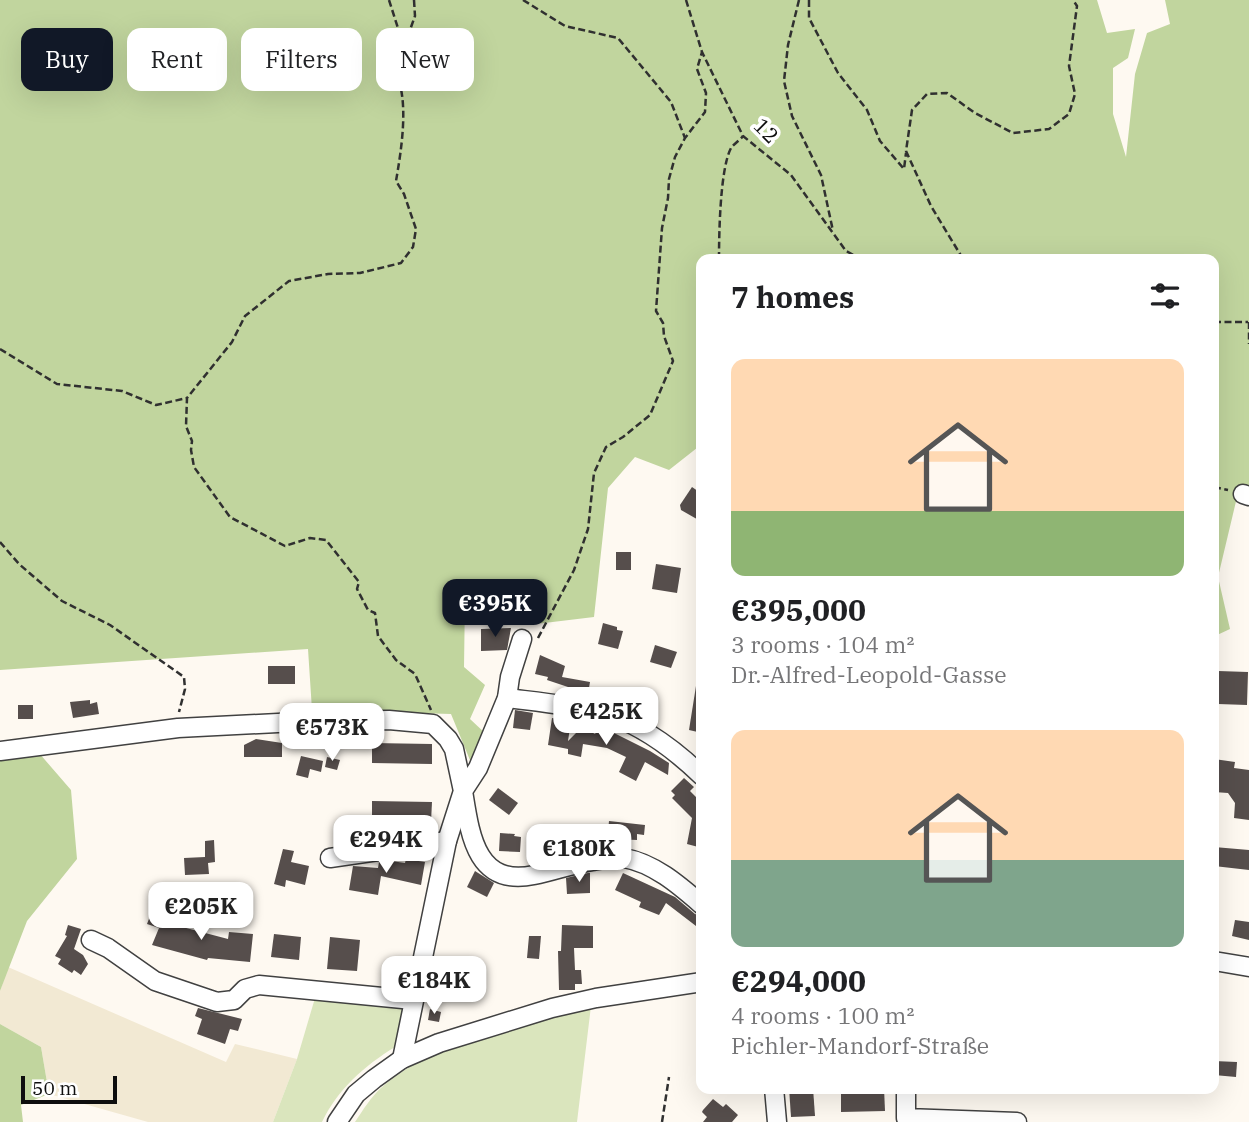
<!DOCTYPE html>
<html lang="en">
<head>
<meta charset="utf-8">
<style>
  body { margin:0; font-family:"IBM Plex Serif",serif; background:#f6f6f6; color:#202124; height:100vh; display:flex; flex-direction:column; font-size:26px; white-space:nowrap }
  * { box-sizing:border-box; margin:0 }
  p { font-size:23px; color:#757577 }
  .icon { flex:none; width:38px; height:38px; fill:none; stroke:currentColor; stroke-width:2; stroke-linecap:round; stroke-linejoin:round }
  .map { position:relative; flex:1; overflow:hidden }
  .sheet { position:absolute; left:696px; top:254px; width:523px; height:840px; display:flex; flex-direction:column; background:#fff; border-radius:14px; box-shadow:0 7px 28px #0002 }
  .sheet>* { flex:none }
  .guide { position:absolute; left:21px; top:28px; width:570px; height:63px; display:flex; gap:14px }
  .scale { position:absolute; left:21px; bottom:18px; width:96px; box-sizing:border-box; padding-left:7px; border:4px solid #0e0e0e; border-top:0; font-size:19px; line-height:24px; white-space:nowrap; color:#0e0e0e; -webkit-text-stroke:5px #fff; paint-order:stroke }
  .price { position:absolute; translate:-50% -60px; padding:0 16px; border-radius:14px; background:#fff; color:#222; font-size:23px; line-height:46px; filter:drop-shadow(0 2px 4px #0008) }
  .price::after { content:''; position:absolute; left:50%; top:42px; width:21px; height:16px; margin-left:-10px; background:inherit; clip-path:polygon(0 0,100% 0,50% 100%) }
  .price.on { background:#111827; color:#fff }
  ul { padding:0; list-style:none }
  li { display:grid; align-content:center; gap:14px; height:371px; padding:0 35px }
  li span { display:grid; place-items:center; height:217px; border-radius:14px; color:#555 }
  li>.icon { margin-inline-start:auto }
  span .icon { width:126px; height:126px; fill:#fffc; stroke-width:1 }
  li b { font-size:30px }
  h2 { display:flex; justify-content:space-between; align-items:center; height:84px; padding:0 35px; font-size:30px }
  .chip { padding:0 24px; border-radius:14px; background:#fff; box-shadow:0 7px 28px #0002; font-size:24px; line-height:63px }
  .chip.on { background:#111827; color:#fff }
  .map>svg:first-child { display:block }
</style>
</head>
<body>
<div class="map">
<svg width="1249" height="1122" viewBox="0 0 1249 1122">
  <rect width="100%" height="100%" fill="#fef9f1"/>
  <polygon fill="#f2e9d3" points="8,967 226,1062 235,1044 297,1059 273,1122 148,1122 49,1094 41,1047 0,1024 0,991"/>
  <g fill="#dae5bd">
    <path d="M315 998 404 1005 395 1047C364 1066 338 1089 322 1122H273L297 1059Z"/>
    <path d="M591 1006 577 1122H355C363 1110 371 1097 381 1088 431 1042 527 1025 591 1006Z"/>
  </g>
  <g fill="#c1d59e">
    <polygon points="0,0 1097,0 1107,33 1135,29 1128,58 1113,68 1113,114 1126,157 1135,74 1147,33 1170,24 1165,0 1249,0 1249,495 1238,493 1218,577 1230,629 1215,636 1214,259 702,259 702,444 669,470 635,457 608,488 594,617 536,624 465,597 464,667 485,685 470,719 486,734 472,765 451,714 312,710 308,649 0,670"/>
    <polygon points="39,753 71,790 77,859 27,921 0,991 0,759"/>
    <polygon points="0,1024 41,1047 49,1094 21,1105 23,1122 0,1122"/>
  </g>
  <g fill="#564e4c">
    <polygon points="692,487 702,494 702,522 681,510 680,505"/>
    <rect x="616" y="552" width="15" height="18"/>
    <polygon points="656,564 681,568 677,593 652,589"/>
    <polygon points="603,623 617,627 617,630 623,631 618,649 598,644"/>
    <polygon points="511,628 507,650 481,651 481,629"/>
    <polygon points="655,645 677,652 671,668 650,662"/>
    <polygon points="540,655 565,666 562,677 590,682 588,694 576,692 577,690 547,680 548,677 535,674"/>
    <rect x="268" y="666" width="27" height="18"/>
    <polygon points="1218,671 1248,672 1247,705 1218,704"/>
    <polygon points="696,686 702,686 702,733 689,730"/>
    <polygon points="90,700 90,704 97,702 99,714 73,718 70,702"/>
    <rect x="18" y="705" width="15" height="14"/>
    <polygon points="515,710 533,713 530,730 513,728"/>
    <polygon points="552,718 571,721 568,741 582,727 595,734 599,728 604,728 650,751 669,763 668,775 645,762 636,781 619,772 626,757 607,748 583,744 581,757 568,754 568,749 548,745"/>
    <polygon points="256,739 282,743 282,757 244,757 244,745"/>
    <polygon points="372,743 432,744 432,764 372,763"/>
    <polygon points="301,756 323,761 321,772 310,769 308,778 296,775"/>
    <polygon points="327,757 340,760 337,770 325,767"/>
    <polygon points="1214,759 1235,762 1234,768 1249,770 1249,820 1234,818 1235,803 1228,793 1214,792"/>
    <polygon points="684,778 694,787 690,791 697,798 697,796 702,796 702,848 687,844 692,818 672,798 675,795 671,791"/>
    <polygon points="498,788 518,803 509,815 489,800"/>
    <polygon points="372,801 432,802 431,822 372,821"/>
    <polygon points="609,821 645,825 644,835 637,834 637,840 615,839 616,831 608,831"/>
    <polygon points="500,833 515,834 514,836 521,837 520,852 499,851"/>
    <polygon points="214,840 215,862 208,863 209,874 185,875 184,858 205,857 205,841"/>
    <polygon points="1214,847 1249,850 1249,870 1214,866"/>
    <polygon points="283,849 294,851 291,862 309,866 305,885 286,880 285,887 274,884"/>
    <polygon points="406,859 425,862 421,885 381,876 378,895 349,890 353,866 378,868 379,862 391,861 405,863"/>
    <polygon points="475,871 494,883 487,897 467,887"/>
    <polygon points="588,873 590,873 590,893 567,894 566,878"/>
    <polygon points="623,873 675,897 695,914 702,916 702,920 696,926 666,903 659,915 639,907 641,902 615,890"/>
    <polygon points="152,911 164,915 163,918 172,921 171,924 228,939 229,932 253,934 250,962 208,958 207,960 152,945 159,928 147,924"/>
    <polygon points="1235,920 1249,922 1249,940 1232,936"/>
    <polygon points="68,925 81,929 74,949 83,955 88,964 81,975 74,970 72,973 58,964 61,959 55,956 67,936 65,935"/>
    <polygon points="562,925 593,926 593,948 574,948 575,970 581,970 582,984 575,984 575,990 559,990 558,951 561,951"/>
    <polygon points="274,934 301,937 299,960 271,957"/>
    <polygon points="529,936 541,936 539,959 527,958"/>
    <polygon points="330,937 360,940 357,971 327,969"/>
    <polygon points="198,1008 242,1019 238,1031 230,1029 225,1044 197,1034 202,1019 195,1016"/>
    <polygon points="430,1009 441,1012 439,1022 428,1020"/>
    <polygon points="1214,1061 1237,1062 1236,1077 1214,1075"/>
    <polygon points="789,1088 813,1088 815,1116 791,1117"/>
    <polygon points="841,1088 884,1088 885,1111 841,1112"/>
    <polygon points="713,1099 723,1107 726,1104 738,1115 732,1122 703,1122 707,1117 702,1112 703,1110"/>
  </g>
  <g fill="none" stroke-linecap="round" stroke-linejoin="round">
    <defs>
      <g id="minor">
        <polyline points="1243,494 1249,496"/>
        <path d="M522 639 510 677 507 698 478 768 463 791C470 835 476 887 534 875 554 871 572 864 592 861 602 860 614 856 624 858 654 863 680 886 702 905"/>
        <path d="M507 698C539 702 572 705 603 713 641 724 674 749 702 776"/>
        <polyline points="0,751 178,728 316,721 389,720 433,724 448,739 454,749 463,791 447,841 402,1059"/>
        <polyline points="330,858 447,841"/>
        <polyline points="91,940 108,948 155,981 217,1002 234,1000 245,989 259,985 413,1000"/>
        <polyline points="1214,961 1249,967"/>
        <polyline points="774,1088 777,1122"/>
        <polyline points="906,1088 906,1118 1017,1122"/>
        <polyline points="337,1122 356,1094 374,1079 402,1059 439,1043 552,1008 596,998 702,982"/>
      </g>
    </defs>
    <use href="#minor" stroke="#414141" stroke-width="21"/>
    <g stroke="#303030" stroke-width="2.5" stroke-dasharray="7 3.5" stroke-linecap="butt">
      <polyline points="389,0 404,47"/>
      <path d="M414 0 415 16 395 72C410 99 401 152 396 181L404 194 416 229 413 247 401 263 360 273 328 274 289 281 245 316 232 342 187 398 186 426 192 441 191 450 194 467 230 517 285 546 310 538 326 540 359 582 357 589 368 610 375 613 378 636 396 660 415 674 431 710"/>
      <polyline points="523,0 565,26 618,38 671,102 685,138"/>
      <polyline points="686,0 702,52 743,136 791,175 846,251 861,259"/>
      <polyline points="799,0 788,45 784,81 792,116 821,175 833,231"/>
      <polyline points="809,0 809,18 838,73 867,110 880,141 904,169 906,153"/>
      <path d="M719 259C719 234 720 169 731 148 734 144 740 140 743 136"/>
      <polyline points="963,259 931,206 906,151 912,110 927,94 947,93 975,113 1013,133 1049,129 1069,114 1075,94 1069,66 1077,6 1073,0"/>
      <polyline points="1214,322 1248,322"/>
      <polyline points="1249,322 1249,344"/>
      <polyline points="0,349 57,384 122,391 156,405 187,398"/>
      <polyline points="1214,487 1228,490"/>
      <polyline points="0,542 19,564 62,601 110,625 184,677 185,689 179,712"/>
      <polyline points="538,638 574,570 588,529 594,473 606,447 623,437 650,415 673,361 664,336 663,323 656,311 662,228 668,198 669,179 675,157 685,138 705,112 706,93 697,69 702,52"/>
      <polyline points="662,1122 669,1077"/>
    </g>
    <use href="#minor" stroke="#fff" stroke-width="18"/>
  </g>
  <g text-anchor="middle" stroke-width="7" stroke-linejoin="round" paint-order="stroke">
    <g font-size="21" fill="#0e0e0e" stroke="#fff">
      <text transform="translate(766 131) rotate(45)" y="7">12</text>
    </g>
  </g>
</svg>
<div class="scale">50 m</div>
<b class="price on" style="left:495px;top:639px">€395K</b>
<b class="price" style="left:606px;top:747px">€425K</b>
<b class="price" style="left:332px;top:763px">€573K</b>
<b class="price" style="left:386px;top:875px">€294K</b>
<b class="price" style="left:579px;top:884px">€180K</b>
<b class="price" style="left:201px;top:942px">€205K</b>
<b class="price" style="left:434px;top:1016px">€184K</b>
<div class="guide">
<a class="chip on">Buy</a>
<a class="chip">Rent</a>
<a class="chip">Filters</a>
<a class="chip">New</a>
</div>
<section class="sheet">
<h2>7 homes<svg class="icon" aria-label="filters" viewBox="0 0 24 24"><path d="M4 7h16M4 17h16"/><circle cx="9" cy="7" r="2"/><circle cx="15" cy="17" r="2"/></svg></h2>
<ul>
<li><span style="background:linear-gradient(#ffd9b3 70%,#8fb573 0)"><svg class="icon" aria-label="home" viewBox="0 0 24 24"><path d="M3 11l9-7 9 7M6 9v11h12V9"/></svg></span><div><b>€395,000</b><p>3 rooms · 104 m²</p><p>Dr.-Alfred-Leopold-Gasse</p></div></li>
<li><span style="background:linear-gradient(#ffd9b3 60%,#7fa58c 0)"><svg class="icon" aria-label="home" viewBox="0 0 24 24"><path d="M3 11l9-7 9 7M6 9v11h12V9"/></svg></span><div><b>€294,000</b><p>4 rooms · 100 m²</p><p>Pichler-Mandorf-Straße</p></div></li>
</ul>
</section>
</div>
</body>
</html>
